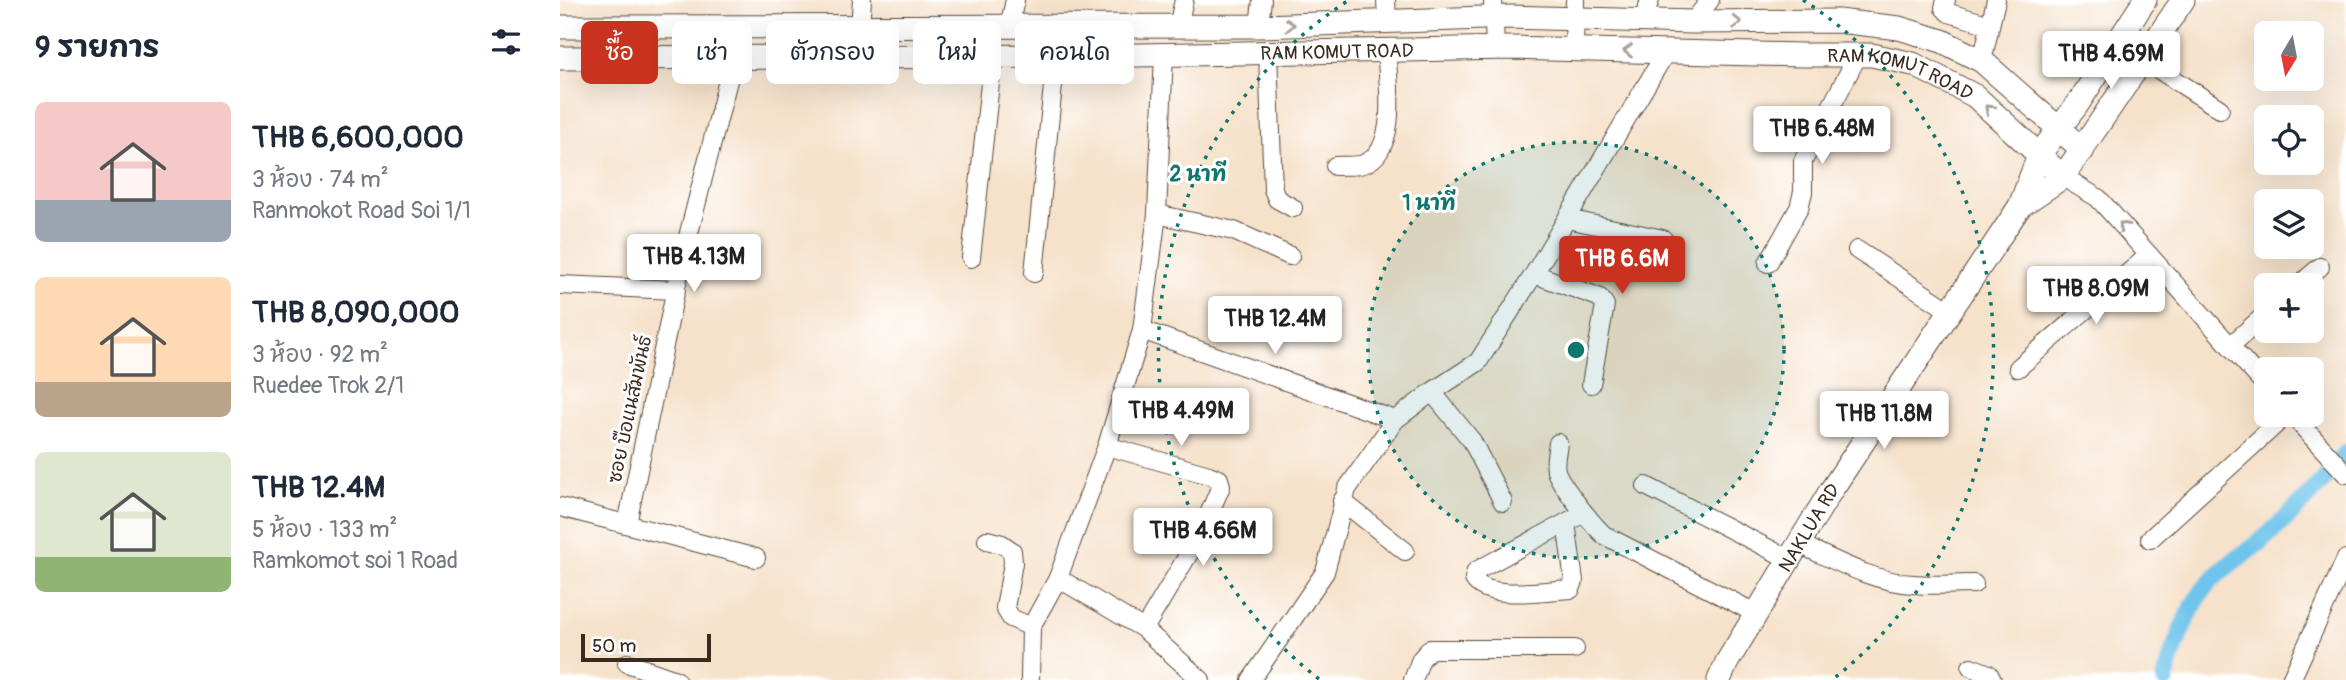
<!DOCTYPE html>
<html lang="th">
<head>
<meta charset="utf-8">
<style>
  body { margin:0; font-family:Pangolin,"Playpen Sans Thai",sans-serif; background:#f2f2f3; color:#1f2937; height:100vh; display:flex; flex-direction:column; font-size:26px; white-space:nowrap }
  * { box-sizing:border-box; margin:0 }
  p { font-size:23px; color:#747a83 }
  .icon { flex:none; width:38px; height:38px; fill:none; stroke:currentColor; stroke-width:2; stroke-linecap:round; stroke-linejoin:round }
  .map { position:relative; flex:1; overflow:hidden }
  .side { display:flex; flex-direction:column; background:#fff; width:560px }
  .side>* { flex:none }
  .banner { position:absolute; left:21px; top:21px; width:665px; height:63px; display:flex; gap:14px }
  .needle { width:46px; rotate:190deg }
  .controls { position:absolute; left:1694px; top:21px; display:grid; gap:14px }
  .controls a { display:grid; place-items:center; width:70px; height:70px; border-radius:10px; background:#fff; box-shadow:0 7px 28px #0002; font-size:35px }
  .scale { position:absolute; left:21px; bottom:18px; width:130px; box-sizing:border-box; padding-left:7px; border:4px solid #3b2a1e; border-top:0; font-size:19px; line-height:24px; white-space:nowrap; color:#3b2a1e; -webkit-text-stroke:5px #fff; paint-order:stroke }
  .price { position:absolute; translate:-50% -60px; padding:0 16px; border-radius:7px; background:#fff; color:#222; font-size:23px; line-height:46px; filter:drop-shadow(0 2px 4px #0008) }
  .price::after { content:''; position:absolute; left:50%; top:42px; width:21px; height:16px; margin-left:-10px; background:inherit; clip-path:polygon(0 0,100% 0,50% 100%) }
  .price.active { background:#c8321e; color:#fff }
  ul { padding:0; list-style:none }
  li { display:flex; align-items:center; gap:21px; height:175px; padding:0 35px }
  li span { display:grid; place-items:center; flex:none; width:196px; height:140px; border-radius:10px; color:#555 }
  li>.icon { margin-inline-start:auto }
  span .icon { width:84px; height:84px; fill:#fffc; stroke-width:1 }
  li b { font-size:30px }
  h2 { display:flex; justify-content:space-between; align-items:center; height:84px; padding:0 35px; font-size:30px }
  .pill { padding:0 24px; border-radius:10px; background:#fff; box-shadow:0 7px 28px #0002; font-size:24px; line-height:63px }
  .pill.active { background:#c8321e; color:#fff }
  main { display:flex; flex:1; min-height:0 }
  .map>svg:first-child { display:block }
</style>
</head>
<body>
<main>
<section class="side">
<h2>9 รายการ<svg class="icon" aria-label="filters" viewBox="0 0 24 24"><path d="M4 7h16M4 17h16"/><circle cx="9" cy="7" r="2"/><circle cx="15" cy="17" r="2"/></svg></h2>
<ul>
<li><span style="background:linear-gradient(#f6c9c9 70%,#9aa5b1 0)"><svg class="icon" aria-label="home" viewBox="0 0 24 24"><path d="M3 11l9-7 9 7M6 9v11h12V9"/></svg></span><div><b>THB 6,600,000</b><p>3 ห้อง · 74 m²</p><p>Ranmokot Road Soi 1/1</p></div></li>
<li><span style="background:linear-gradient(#ffd9b3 75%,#b9a48a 0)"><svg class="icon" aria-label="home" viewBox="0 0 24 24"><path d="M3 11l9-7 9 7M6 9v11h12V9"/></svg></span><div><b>THB 8,090,000</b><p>3 ห้อง · 92 m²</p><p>Ruedee Trok 2/1</p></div></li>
<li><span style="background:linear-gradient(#dfe7d0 75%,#8fb573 0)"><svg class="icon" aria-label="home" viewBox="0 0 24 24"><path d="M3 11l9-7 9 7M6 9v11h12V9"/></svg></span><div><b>THB 12.4M</b><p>5 ห้อง · 133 m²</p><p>Ramkomot soi 1 Road</p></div></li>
</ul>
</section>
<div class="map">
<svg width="1786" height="680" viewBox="0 0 1786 680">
  <rect width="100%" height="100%" fill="#fff"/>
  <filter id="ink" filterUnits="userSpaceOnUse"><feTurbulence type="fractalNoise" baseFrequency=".0143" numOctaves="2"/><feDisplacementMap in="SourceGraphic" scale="14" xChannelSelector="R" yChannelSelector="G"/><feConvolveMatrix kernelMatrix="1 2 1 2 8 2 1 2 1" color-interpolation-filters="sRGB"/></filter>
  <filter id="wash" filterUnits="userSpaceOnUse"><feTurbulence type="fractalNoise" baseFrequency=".00686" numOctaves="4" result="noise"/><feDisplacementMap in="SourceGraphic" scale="28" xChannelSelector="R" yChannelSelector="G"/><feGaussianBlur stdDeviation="1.57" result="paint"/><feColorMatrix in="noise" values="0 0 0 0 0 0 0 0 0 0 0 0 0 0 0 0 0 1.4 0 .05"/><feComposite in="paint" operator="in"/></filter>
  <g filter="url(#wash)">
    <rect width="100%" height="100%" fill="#f6e2cb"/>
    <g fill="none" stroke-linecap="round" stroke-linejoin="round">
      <path stroke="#6ec4eb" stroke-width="18" d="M1605 680C1614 645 1630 600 1657 575 1670 562 1686 553 1700 542 1733 514 1759 487 1786 453"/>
    </g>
  </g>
  <g filter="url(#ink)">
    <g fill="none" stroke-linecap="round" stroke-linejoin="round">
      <defs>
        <g id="minor">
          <polyline points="826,0 827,20"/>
          <polyline points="933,0 935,48"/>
          <polyline points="1386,0 1384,8 1389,13 1430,25"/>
          <polyline points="1083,21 1090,0"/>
          <polyline points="1133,22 1150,0"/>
          <polyline points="618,26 624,0"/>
          <polyline points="699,26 702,0"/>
          <polyline points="300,27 302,0"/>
          <polyline points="449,27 455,0"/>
          <polyline points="1014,50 1015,0"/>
          <polyline points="708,53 713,189 717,199 733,208"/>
          <polyline points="1584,60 1660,109"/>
          <polyline points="1422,61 1436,0"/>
          <path d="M775 166C784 165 795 167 803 164 840 152 828 79 826 50"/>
          <polyline points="1503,177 1538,198 1706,386"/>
          <polyline points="597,214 674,231 730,256"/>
          <polyline points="1007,219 1103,239"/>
          <polyline points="1297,250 1390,311"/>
          <polyline points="411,258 433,56"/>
          <polyline points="1208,263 1239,208 1243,192 1243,161 1298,55"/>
          <polyline points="474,273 496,56"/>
          <polyline points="974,274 1033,295 1040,298 1045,305 1031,384"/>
          <polyline points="0,285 116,290"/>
          <polyline points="1739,285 1760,267"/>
          <polyline points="582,330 835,420"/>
          <polyline points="1670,346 1706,314"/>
          <polyline points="1458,368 1589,255"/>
          <polyline points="872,392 912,441 943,502"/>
          <polyline points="1732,415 1786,474"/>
          <path d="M998 443C997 452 994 462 996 471 1000 484 1033 525 1044 535L1197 614"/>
          <polyline points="547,446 649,475 659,479 661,486 640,535 584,629"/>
          <polyline points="1086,486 1229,559"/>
          <polyline points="782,501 845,551"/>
          <polyline points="0,507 196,558"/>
          <path d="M1006 523 1014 581 1011 589C988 590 926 601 914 579L916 571 1024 513"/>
          <polyline points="67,524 121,264 174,57"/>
          <polyline points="1590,539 1726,415"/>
          <polyline points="427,540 442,544 452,551 453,563 445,608 451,618 471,627"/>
          <path d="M1239 544C1275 560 1313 582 1353 584 1373 586 1394 584 1414 584"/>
          <polyline points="498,578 584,629 641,680"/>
          <polyline points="67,663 116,680"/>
          <polyline points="1411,667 1429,674 1432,680"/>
          <polyline points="470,680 471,627 498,578 547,446 582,330 597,214 604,54"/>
          <polyline points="691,680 765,572 787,489 835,420 872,392 918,362 974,274 1106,52"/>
          <polyline points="853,680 861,659 870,649 1015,649"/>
          <polyline points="1731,680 1786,559"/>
        </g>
        <g id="major">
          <polyline points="0,27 699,26 951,17 1133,22 1278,21 1339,28 1382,41 1422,61 1523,150"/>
          <path id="s1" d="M0 58 527 56 950 48 1242 55H1312L1353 64 1415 96 1503 177"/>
          <polyline points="1460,206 1503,177 1623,0"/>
          <path id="s2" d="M1159 680 1167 662 1270 492 1460 206 1479 155 1517 105 1585 0"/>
        </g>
      </defs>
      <use href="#minor" stroke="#574638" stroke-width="20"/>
      <use href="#major" stroke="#574638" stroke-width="25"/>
      <use href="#minor" stroke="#fff" stroke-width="18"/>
      <use href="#major" stroke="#fff" stroke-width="23"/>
    </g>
    <defs><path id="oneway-chevron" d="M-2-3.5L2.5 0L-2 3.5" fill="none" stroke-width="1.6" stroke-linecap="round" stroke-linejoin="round" transform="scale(1.75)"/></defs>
    <g stroke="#a79f9a">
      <use href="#oneway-chevron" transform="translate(1177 22)"/>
      <use href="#oneway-chevron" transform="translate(730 25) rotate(-3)"/>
      <use href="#oneway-chevron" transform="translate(1068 51) rotate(-179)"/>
      <use href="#oneway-chevron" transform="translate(1429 109) rotate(-137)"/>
      <use href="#oneway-chevron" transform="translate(1563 226) rotate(-132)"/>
    </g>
  </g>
  <circle cx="1016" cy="350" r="208" fill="#0f766e" fill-opacity=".12"/>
  <g fill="none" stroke="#0f766e" stroke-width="3.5" stroke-dasharray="3.5 7">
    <circle cx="1016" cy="350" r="208"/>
    <path d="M759 679A417 417 0 0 1 789 0M1243 0A417 417 0 0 1 1273 679"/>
  </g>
  <g text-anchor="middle" stroke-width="6" stroke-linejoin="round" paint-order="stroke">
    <g font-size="19" fill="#3b2a1e" stroke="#fff">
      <text dy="7" stroke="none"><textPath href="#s1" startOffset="777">RAM KOMUT ROAD</textPath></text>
      <text dy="7" stroke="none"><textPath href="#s1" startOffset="1344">RAM KOMUT ROAD</textPath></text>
      <text transform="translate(69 409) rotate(-78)" y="7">ซอย บือแนสัมพันธ์</text>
      <text dy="7" stroke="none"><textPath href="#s2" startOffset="177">NAKLUA RD</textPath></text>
    </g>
  </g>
  <circle cx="1016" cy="350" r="10" fill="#0f766e" stroke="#fff" stroke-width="3.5"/>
  <g font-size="21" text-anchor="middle" font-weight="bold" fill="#0f766e" stroke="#fff" stroke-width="6" stroke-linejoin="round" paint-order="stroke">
    <text x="638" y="181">2 นาที</text>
    <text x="869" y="210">1 นาที</text>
  </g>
</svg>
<div class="controls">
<a><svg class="needle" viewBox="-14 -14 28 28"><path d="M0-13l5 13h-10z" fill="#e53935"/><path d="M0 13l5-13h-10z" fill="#747a83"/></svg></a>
<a><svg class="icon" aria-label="locate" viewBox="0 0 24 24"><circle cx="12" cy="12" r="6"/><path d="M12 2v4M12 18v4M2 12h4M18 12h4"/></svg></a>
<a><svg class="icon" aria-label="layers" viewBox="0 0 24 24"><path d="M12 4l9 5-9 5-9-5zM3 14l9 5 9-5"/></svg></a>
<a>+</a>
<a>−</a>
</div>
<div class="scale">50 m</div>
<b class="price" style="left:1551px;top:91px">THB 4.69M</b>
<b class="price" style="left:1262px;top:166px">THB 6.48M</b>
<b class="price" style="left:134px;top:294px">THB 4.13M</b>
<b class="price active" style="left:1062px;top:296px">THB 6.6M</b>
<b class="price" style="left:1536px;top:326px">THB 8.09M</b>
<b class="price" style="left:715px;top:356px">THB 12.4M</b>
<b class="price" style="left:621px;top:448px">THB 4.49M</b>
<b class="price" style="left:1324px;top:451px">THB 11.8M</b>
<b class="price" style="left:643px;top:568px">THB 4.66M</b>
<div class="banner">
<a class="pill active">ซื้อ</a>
<a class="pill">เช่า</a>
<a class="pill">ตัวกรอง</a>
<a class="pill">ใหม่</a>
<a class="pill">คอนโด</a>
</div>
</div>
</main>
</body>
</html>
